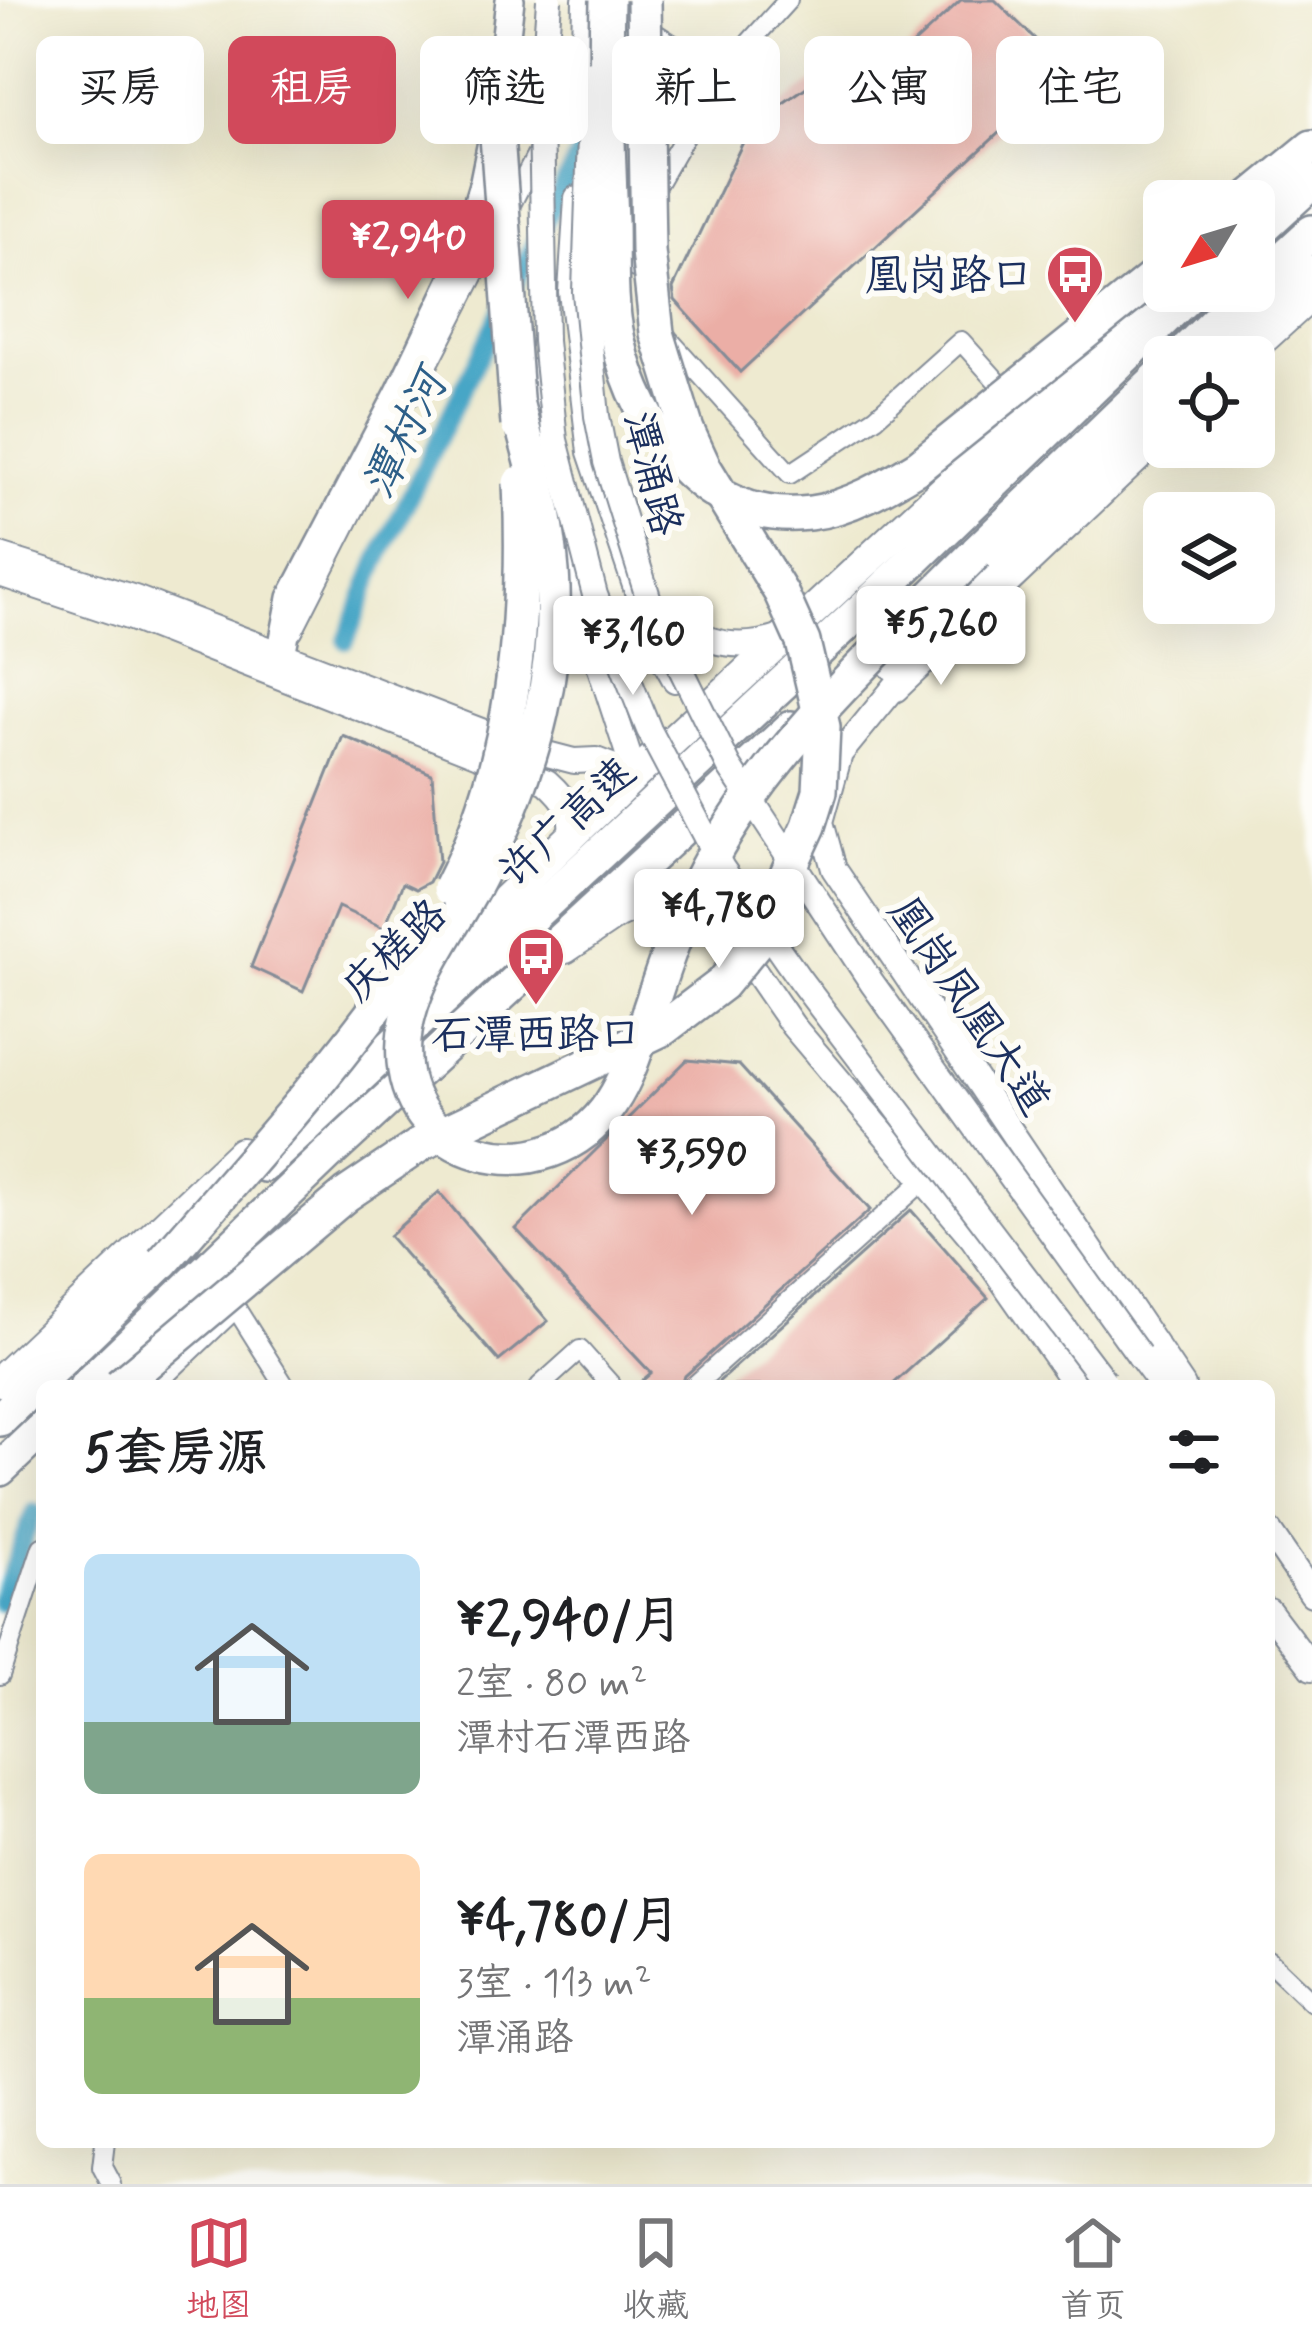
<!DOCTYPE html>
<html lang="zh">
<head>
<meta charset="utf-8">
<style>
  body { margin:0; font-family:Mynerve,"LXGW WenKai TC",sans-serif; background:#f6f6f6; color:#202124; height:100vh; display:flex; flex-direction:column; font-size:45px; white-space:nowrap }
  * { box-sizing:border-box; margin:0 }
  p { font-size:39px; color:#757577 }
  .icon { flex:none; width:66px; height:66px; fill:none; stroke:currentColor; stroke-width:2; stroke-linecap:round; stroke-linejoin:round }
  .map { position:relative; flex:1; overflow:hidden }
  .panel { position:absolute; left:36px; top:1380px; width:1239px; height:768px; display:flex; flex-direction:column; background:#fff; border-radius:18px; box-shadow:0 12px 48px #0002 }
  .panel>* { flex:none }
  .guide { position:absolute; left:36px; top:36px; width:1242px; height:108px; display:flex; gap:24px }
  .needle { width:78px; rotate:232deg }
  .controls { position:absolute; left:1143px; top:180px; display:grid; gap:24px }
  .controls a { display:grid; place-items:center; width:132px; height:132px; border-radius:18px; background:#fff; box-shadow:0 12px 48px #0002; font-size:60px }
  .price { position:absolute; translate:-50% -102px; padding:0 27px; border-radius:12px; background:#fff; color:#222; font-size:39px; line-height:78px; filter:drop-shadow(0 3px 6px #0008) }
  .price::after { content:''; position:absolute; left:50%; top:72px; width:36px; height:27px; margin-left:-18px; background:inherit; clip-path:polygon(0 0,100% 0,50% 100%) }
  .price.on { background:#d1495b; color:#fff }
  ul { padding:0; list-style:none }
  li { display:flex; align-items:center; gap:36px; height:300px; padding:0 48px }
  li span { display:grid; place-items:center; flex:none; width:336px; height:240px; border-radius:18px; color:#555 }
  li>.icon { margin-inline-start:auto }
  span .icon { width:144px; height:144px; fill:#fffc; stroke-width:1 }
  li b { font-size:51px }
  h2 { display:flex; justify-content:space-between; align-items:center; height:144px; padding:0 48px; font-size:51px }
  .pill { padding:0 42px; border-radius:18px; background:#fff; box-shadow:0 12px 48px #0002; font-size:42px; line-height:108px }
  .pill.on { background:#d1495b; color:#fff }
  .tab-bar { display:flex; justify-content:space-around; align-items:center; height:168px; border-top:3px solid #e0e0e0; background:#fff; font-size:33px; color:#757577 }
  .tab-bar a { display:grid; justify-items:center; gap:6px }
  .tab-bar .on { color:#d1495b }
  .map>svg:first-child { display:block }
</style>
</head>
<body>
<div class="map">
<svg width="1312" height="2184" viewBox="0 0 1312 2184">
  <rect width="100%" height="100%" fill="#fdfcf7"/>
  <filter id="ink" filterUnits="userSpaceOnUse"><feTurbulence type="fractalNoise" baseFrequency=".00833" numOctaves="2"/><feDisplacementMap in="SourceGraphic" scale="24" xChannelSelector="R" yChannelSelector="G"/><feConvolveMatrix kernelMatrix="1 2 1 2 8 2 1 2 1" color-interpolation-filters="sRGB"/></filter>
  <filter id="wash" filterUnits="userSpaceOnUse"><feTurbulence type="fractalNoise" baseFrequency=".004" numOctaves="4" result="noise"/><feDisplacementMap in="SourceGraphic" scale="48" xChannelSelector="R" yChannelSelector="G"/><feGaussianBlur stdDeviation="2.7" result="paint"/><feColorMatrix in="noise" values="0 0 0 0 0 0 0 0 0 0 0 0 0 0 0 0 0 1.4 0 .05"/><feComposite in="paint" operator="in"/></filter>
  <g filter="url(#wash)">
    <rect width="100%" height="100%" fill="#eeead0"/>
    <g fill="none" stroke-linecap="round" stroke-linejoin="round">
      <g stroke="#47a6c6" stroke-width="18">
        <polyline points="346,641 377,563 587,137"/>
        <polyline points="0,1603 34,1512"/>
      </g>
    </g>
    <g id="blocks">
      <g fill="#ebaea6">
        <polygon points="961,0 995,0 1067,70 740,372 675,300 673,288 744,140 766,115 818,79 907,50"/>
        <polygon points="343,736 432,774 439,862 429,882 416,889 403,883 384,928 338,907 303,991 251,967"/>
        <polygon points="687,1060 739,1065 870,1210 685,1376 681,1386 636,1386 651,1373 516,1229"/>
        <polygon points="439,1192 548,1321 499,1361 389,1236"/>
        <polygon points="911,1210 988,1298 891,1386 714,1386"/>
      </g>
    </g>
  </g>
  <g filter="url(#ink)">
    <use href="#blocks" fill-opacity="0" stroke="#848c97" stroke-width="3"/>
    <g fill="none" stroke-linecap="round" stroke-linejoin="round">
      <defs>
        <g id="minor">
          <polyline points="600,9 621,11 720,75"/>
          <polyline points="635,268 630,231 720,75 788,0"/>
          <polyline points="664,334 790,474 876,417 961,341 1013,399"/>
          <polyline points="413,395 540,148"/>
          <polyline points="293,631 392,436"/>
          <polyline points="224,1289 285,1386"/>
          <polyline points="154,1386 236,1308"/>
          <polyline points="540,1386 580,1350 612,1386"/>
          <polyline points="694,1386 924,1180"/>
          <polyline points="0,1675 42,1547"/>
          <polyline points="1269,1961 1312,2002"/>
          <polyline points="105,2142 102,2167 111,2184"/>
        </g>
        <g id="tertiary">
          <polyline points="583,97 585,0"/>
          <polyline points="577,198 571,292 590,452 654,642 675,680"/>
          <polyline points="1247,357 1312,298"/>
          <polyline points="538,371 544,456"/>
          <polyline points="563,555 635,775"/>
          <polyline points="0,556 135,598 528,749 574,761 596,760 635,775"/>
          <path d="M0 574 131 618 547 782C568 801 573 810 571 839"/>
          <path d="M641 601C691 632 719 657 779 638"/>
          <polyline points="883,659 903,677 840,754 821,822 834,869 1183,1386"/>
          <polyline points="896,689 1164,435"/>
          <polyline points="566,951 618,916 640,906 688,906 716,923 735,942 793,1026 973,1239 1076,1386"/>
          <polyline points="1139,1355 1162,1386"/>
          <polyline points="1269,1531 1312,1594"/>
          <polyline points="1269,1611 1312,1668"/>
        </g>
        <polyline id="secondary" points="281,655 292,598 399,394 456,275 484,181 496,122 510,0"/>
        <g id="primary">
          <polyline points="431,971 635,775 1164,287"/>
          <polyline points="0,1381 241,1153"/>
        </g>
        <g id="motorway">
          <polyline points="1246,201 1312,147"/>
          <polyline points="1254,235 1312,182"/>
          <polyline points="1254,285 1312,232"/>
          <polyline points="1179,357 1247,291"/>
          <polyline points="1217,357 1312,272"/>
          <polyline points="955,573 1164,372"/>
          <polyline points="978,575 1018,545 1164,406"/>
          <polyline points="264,1165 869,603 1193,291"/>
          <polyline points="86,1386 327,1155 791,728"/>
          <polyline points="0,1419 183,1242"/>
          <polyline points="0,1469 42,1429"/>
        </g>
      </defs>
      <use href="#minor" stroke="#848c97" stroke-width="22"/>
      <use href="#tertiary" stroke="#848c97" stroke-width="28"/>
      <use href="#secondary" stroke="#848c97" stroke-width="32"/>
      <use href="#primary" stroke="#848c97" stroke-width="34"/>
      <use href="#motorway" stroke="#848c97" stroke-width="38"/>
      <use href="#minor" stroke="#fff" stroke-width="18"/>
      <use href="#tertiary" stroke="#fff" stroke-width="24"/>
      <use href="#secondary" stroke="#fff" stroke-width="27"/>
      <use href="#primary" stroke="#fff" stroke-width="30"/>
      <use href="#motorway" stroke="#fff" stroke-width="33"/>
      <defs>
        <g id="tertiary-bridge">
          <polyline points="549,0 541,115 545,341 555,440 595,595 649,730 722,868 800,980 1104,1381"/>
          <polyline points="592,73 585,292 597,416 606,462 652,610 729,766 872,983 1139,1355"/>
        </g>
        <g id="motorway-bridge">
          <path d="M607 0C605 74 608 147 611 221 612 259 609 302 618 340 638 430 706 526 810 513 850 508 886 486 919 466L1164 269"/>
          <polyline points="496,122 518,425"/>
          <path d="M517 405C528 449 542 493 548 537 567 659 534 770 479 877 453 929 408 982 404 1041 395 1163 548 1198 611 1103 631 1073 640 1037 652 1002 665 963 679 922 698 884 761 754 876 654 976 553"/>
          <path d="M450 888C515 761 526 623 520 483"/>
          <path d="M163 1262C252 1159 346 1058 421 944"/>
          <polyline points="119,1386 347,1194 421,1144 664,1028 722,984 754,945 809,826 820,791 823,727 803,642 781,593 704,467 687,430 657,333 648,251 644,0"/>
        </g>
      </defs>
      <use href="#tertiary-bridge" stroke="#848c97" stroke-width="28" stroke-linecap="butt"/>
      <use href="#motorway-bridge" stroke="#848c97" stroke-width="38" stroke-linecap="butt"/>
      <use href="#tertiary-bridge" stroke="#fff" stroke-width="24"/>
      <use href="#motorway-bridge" stroke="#fff" stroke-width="33"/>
    </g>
  </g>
  <defs>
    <symbol id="bus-pin" viewBox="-11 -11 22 30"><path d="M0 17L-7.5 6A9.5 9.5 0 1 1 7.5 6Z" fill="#d1495b" stroke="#fdfcf7"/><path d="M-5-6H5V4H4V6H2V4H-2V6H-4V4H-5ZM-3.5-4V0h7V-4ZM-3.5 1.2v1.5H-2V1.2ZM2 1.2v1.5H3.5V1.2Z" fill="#fff"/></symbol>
  </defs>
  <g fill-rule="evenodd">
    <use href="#bus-pin" x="1042" y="241" width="66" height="90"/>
    <use href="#bus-pin" x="503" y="923" width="66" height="90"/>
  </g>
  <g text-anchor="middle" stroke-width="12" stroke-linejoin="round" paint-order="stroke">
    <g font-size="42" fill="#1b2f5e" stroke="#fdfcf7" text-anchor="end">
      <text x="1033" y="289">凰岗路口</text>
      <text x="536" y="1048" text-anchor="middle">石潭西路口</text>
    </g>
    <g font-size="42" fill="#1b2f5e" stroke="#fdfcf7">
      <text transform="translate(654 473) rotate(76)" y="15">潭涌路</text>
      <text transform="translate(566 821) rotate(-43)" y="15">许广高速</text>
      <text transform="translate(393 949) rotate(-44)" y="15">庆槎路</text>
      <text transform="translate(971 1005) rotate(56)" y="15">凰岗凤凰大道</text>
    </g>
    <g font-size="45" font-style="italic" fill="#2d5f88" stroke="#fdfcf7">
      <text transform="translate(403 433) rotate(-64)" y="16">潭村河</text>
    </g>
  </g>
</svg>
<div class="controls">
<a><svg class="needle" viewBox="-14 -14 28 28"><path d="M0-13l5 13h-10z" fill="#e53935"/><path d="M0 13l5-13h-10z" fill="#757577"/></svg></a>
<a><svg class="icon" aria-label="locate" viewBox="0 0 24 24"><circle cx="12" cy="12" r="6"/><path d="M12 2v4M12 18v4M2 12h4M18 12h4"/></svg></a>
<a><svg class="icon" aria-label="layers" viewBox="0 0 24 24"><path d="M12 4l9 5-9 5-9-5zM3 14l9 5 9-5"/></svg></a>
</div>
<b class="price on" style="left:408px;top:302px">¥2,940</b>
<b class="price" style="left:941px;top:688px">¥5,260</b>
<b class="price" style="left:633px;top:698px">¥3,160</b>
<b class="price" style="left:719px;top:971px">¥4,780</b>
<b class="price" style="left:692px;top:1218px">¥3,590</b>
<div class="guide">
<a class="pill">买房</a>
<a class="pill on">租房</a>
<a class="pill">筛选</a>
<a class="pill">新上</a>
<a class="pill">公寓</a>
<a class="pill">住宅</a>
</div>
<section class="panel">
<h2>5套房源<svg class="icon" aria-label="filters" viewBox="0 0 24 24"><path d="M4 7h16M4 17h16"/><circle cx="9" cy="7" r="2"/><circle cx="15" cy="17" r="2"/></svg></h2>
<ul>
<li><span style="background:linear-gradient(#bfe0f5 70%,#7fa58c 0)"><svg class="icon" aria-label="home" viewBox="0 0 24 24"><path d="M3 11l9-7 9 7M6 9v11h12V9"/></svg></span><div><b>¥2,940/月</b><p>2室 · 80 m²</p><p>潭村石潭西路</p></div></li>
<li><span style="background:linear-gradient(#ffd9b3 60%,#8fb573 0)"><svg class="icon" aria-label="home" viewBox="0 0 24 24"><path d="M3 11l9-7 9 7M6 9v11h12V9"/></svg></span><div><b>¥4,780/月</b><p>3室 · 113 m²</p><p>潭涌路</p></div></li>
</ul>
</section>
</div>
<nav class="tab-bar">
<a class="on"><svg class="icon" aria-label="map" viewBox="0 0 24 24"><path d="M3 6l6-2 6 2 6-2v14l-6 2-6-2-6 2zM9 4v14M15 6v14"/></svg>地图</a>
<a><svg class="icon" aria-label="saved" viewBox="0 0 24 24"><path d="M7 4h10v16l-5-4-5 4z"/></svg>收藏</a>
<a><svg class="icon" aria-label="home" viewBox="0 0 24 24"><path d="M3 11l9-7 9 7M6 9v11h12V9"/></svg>首页</a>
</nav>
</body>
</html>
